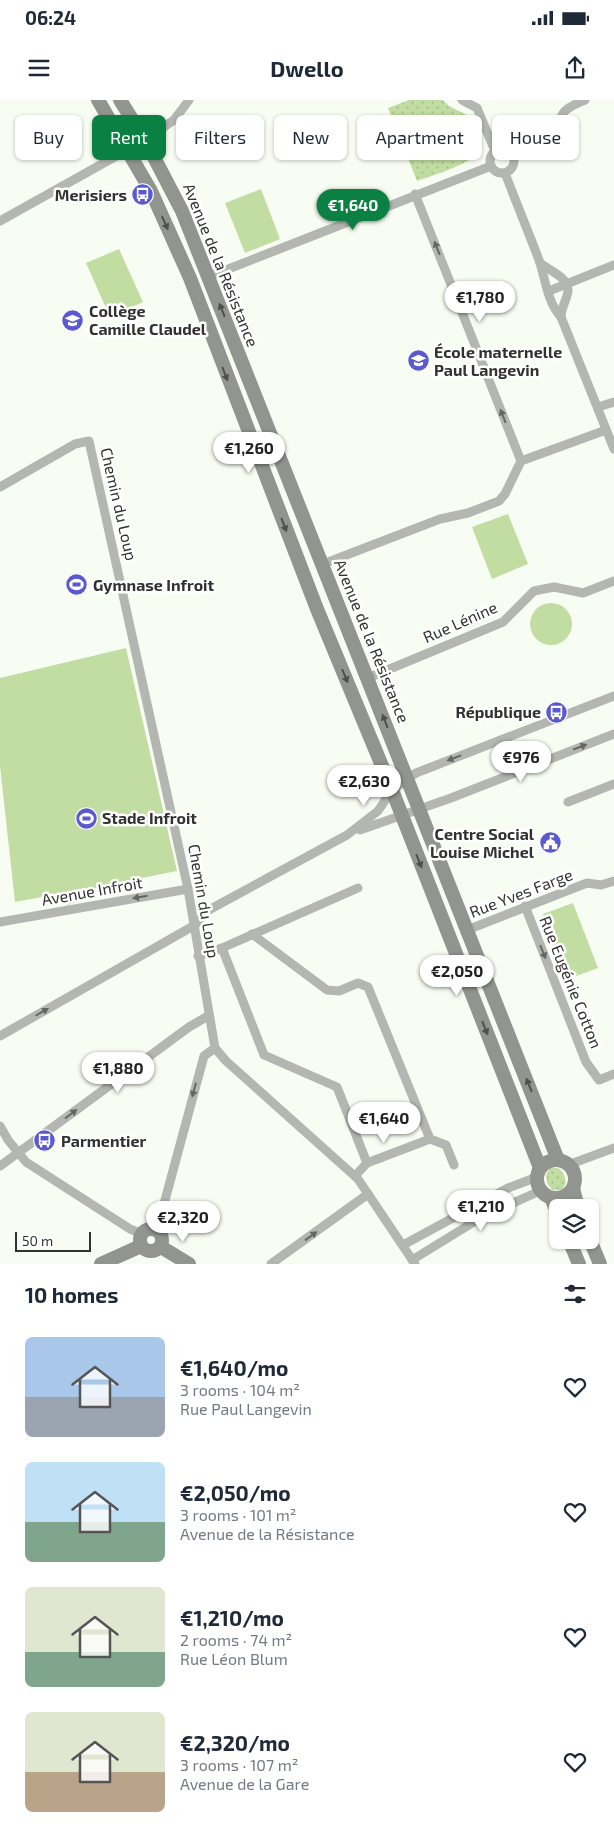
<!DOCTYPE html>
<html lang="en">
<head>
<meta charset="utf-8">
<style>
  body { margin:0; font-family:"Exo 2",sans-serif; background:#f2f2f3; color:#1f2937; height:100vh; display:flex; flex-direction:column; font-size:19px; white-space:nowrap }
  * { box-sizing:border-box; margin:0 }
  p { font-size:16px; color:#747a83 }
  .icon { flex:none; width:28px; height:28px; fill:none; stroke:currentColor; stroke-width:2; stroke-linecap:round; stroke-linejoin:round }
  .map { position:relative; height:1164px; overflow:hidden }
  .drawer { display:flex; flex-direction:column; background:#fff; flex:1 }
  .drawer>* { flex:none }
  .hud { position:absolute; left:15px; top:15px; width:585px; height:45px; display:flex; gap:10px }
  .controls { position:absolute; left:549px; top:1099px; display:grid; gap:10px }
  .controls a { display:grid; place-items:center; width:50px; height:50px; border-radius:8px; background:#fff; box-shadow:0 1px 4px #0004; font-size:25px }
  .scale { position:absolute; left:15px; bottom:12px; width:76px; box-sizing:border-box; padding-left:5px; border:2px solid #323330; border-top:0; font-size:14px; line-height:18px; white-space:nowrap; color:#323330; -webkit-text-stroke:4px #fff; paint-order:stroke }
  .price { position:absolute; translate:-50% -42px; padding:0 11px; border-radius:18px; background:#fff; color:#222; font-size:16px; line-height:32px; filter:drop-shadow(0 1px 2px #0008) }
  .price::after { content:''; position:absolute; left:50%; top:30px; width:15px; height:11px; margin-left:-8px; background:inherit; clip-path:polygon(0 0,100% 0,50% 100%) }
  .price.on { background:#0b8043; color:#fff }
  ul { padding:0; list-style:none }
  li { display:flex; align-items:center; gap:15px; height:125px; padding:0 25px }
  li span { display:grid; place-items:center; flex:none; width:140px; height:100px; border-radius:8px; color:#555 }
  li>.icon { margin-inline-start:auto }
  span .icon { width:60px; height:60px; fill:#fffc; stroke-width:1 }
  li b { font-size:21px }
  h2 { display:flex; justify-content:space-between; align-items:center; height:60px; padding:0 25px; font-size:21px }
  .chip { padding:0 18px; border-radius:8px; background:#fff; box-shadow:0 1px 4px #0004; font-size:18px; line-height:45px }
  .chip.on { background:#0b8043; color:#fff }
  .status { display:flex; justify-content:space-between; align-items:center; height:35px; padding:0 25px; background:#fff; direction:ltr }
  .status svg { height:14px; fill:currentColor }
  header { display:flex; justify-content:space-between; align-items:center; height:65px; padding:0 25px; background:#fff; font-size:22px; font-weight:700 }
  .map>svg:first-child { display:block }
</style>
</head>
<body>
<div class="status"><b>06:24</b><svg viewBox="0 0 49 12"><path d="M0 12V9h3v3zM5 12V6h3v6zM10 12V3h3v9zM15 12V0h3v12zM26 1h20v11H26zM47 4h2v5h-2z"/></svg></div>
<header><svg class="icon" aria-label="menu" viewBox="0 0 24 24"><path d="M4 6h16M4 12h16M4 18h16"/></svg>Dwello<svg class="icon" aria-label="share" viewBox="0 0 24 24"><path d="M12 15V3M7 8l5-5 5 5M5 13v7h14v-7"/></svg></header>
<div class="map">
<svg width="614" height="1164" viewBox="0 0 614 1164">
  <defs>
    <pattern id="grass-dots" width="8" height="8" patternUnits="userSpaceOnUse" patternTransform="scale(1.25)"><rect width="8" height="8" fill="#c1dda1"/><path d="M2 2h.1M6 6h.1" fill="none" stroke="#a6be8b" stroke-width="1.8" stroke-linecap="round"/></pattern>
  </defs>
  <rect width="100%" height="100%" fill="#f8fdf3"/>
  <g fill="url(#grass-dots)">
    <path d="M409 0H443L449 6 469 16C473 24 480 36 481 45 482 62 430 76 417 81L388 8Z"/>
    <polygon points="551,1067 560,1069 564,1075 566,1083 562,1090 552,1090 547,1083 546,1074"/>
  </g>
  <g fill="#c1dda1">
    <polygon points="261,89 280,139 245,153 225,103"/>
    <polygon points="119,149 143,202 110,217 86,163"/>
    <polygon points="508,414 528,464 492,479 472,427"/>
    <circle cx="551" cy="524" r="21"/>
    <polygon points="126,548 177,771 132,780 119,785 75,791 77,802 67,805 64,793 15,802 0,666 0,578"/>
    <polygon points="573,803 598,868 568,879 543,814"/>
  </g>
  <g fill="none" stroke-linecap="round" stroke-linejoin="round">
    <g stroke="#b4b6b2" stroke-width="9">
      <polyline points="462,0 477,8 495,51"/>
      <circle cx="502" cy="61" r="12"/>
      <path d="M513 57C526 52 538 48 548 38 567 17 552 13 585 0"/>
      <path d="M505 73C516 102 528 131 539 160 545 177 547 202 561 217L614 349"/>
      <polyline points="415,94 521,361"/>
      <polyline points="0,121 145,40 174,20 189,0"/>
      <path d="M540 163C548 170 568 177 568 190 568 198 561 207 561 217"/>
      <polyline points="208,177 491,66"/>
      <polyline points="549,191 614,165"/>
      <polyline points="598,307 614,302"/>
      <polyline points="0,387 75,344 89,341 188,789 215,948 226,961 358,1079 415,1164"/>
      <polyline points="323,464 440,419 468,413 499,401 505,394 521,361 606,330"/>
      <polyline points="368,578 503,522 534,491 554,487 583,493 614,481"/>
      <polyline points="568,702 614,684"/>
      <polyline points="360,730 451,698 614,634"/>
      <polyline points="525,806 586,962 599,980 614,974"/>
      <polyline points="0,822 188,789"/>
      <polyline points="467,830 587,783 601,785 614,781"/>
      <polyline points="252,834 327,890 339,891 358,883 368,887 430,1039 446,1045 454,1065"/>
      <polyline points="222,848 264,955 337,987 367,1063"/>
      <polyline points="198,856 222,848 358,788"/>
      <polyline points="0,936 195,825 207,811 347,735 378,711 392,690 416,673 614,596"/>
      <polyline points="0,1026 8,1040 26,1062 130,1129 142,1134"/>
      <polyline points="568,1065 614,1048"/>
      <polyline points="0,1066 189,927 208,916"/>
      <polyline points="355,1076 367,1063 430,1039"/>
      <polyline points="155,1130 161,1115 204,956 215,948"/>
      <polyline points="403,1145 508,1088 537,1077"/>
      <polyline points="412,1160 482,1117 542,1090"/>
      <polyline points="271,1164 368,1094"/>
    </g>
    <g stroke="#92958f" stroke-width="14">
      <polyline points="98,0 151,91 190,178 317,509 392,690 540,1068"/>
      <polyline points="120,0 145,40 182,111 558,1060"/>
      <circle cx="556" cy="1079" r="19"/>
      <polyline points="573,1088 578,1108"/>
      <polyline points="551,1098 558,1113"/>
      <circle cx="151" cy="1140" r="11"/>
      <polyline points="569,1140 579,1164"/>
      <polyline points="590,1140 600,1164"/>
      <polyline points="161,1147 189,1164"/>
      <polyline points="101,1164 141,1146"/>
    </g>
  </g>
  <defs><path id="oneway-solid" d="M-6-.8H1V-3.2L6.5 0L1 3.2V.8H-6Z" transform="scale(1.25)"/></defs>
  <g fill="#4f504c">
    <use href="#oneway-solid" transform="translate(165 123) rotate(66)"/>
    <use href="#oneway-solid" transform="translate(222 210) rotate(-112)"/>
    <use href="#oneway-solid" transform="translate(225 274) rotate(69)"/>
    <use href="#oneway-solid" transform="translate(284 425) rotate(69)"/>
    <use href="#oneway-solid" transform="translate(345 576) rotate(67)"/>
    <use href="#oneway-solid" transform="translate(385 621) rotate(-111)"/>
    <use href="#oneway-solid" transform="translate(419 761) rotate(68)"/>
    <use href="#oneway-solid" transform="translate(485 928) rotate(68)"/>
    <use href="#oneway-solid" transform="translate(529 985) rotate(-112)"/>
  </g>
  <g fill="#666764">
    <use href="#oneway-solid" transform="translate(437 148) rotate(-112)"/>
    <use href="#oneway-solid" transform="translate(503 316) rotate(-111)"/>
    <use href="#oneway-solid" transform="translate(580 647) rotate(-21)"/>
    <use href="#oneway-solid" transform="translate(454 658) rotate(159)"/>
    <use href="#oneway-solid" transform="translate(140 797) rotate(170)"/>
    <use href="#oneway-solid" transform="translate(543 852) rotate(68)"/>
    <use href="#oneway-solid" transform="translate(42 912) rotate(-30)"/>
    <use href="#oneway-solid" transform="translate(194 990) rotate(105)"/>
    <use href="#oneway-solid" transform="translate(71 1014) rotate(-37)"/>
    <use href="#oneway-solid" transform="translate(311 1136) rotate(-36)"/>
  </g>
  <defs>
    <symbol id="bus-disc" viewBox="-11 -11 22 22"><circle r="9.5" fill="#5a59d1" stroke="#fff"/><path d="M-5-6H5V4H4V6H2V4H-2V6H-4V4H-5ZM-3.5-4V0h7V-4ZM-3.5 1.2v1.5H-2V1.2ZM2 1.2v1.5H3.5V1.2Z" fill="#fff"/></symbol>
    <symbol id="school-disc" viewBox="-11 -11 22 22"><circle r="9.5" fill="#5a59d1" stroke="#fff"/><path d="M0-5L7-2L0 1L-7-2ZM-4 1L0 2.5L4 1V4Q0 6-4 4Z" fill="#fff"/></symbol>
    <symbol id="stadium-disc" viewBox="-11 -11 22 22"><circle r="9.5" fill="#5a59d1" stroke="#fff"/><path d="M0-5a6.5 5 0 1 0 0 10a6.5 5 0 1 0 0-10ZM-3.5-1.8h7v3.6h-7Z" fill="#fff"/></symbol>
    <symbol id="civic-disc" viewBox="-11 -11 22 22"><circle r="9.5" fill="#5a59d1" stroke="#fff"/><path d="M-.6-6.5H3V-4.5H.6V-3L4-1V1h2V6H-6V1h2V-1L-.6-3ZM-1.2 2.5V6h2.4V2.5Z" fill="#fff"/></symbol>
  </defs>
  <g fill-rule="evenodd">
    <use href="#bus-disc" x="130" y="82" width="25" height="25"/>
    <use href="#school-disc" x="60" y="208" width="25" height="25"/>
    <use href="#school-disc" x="406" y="248" width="25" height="25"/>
    <use href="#stadium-disc" x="64" y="472" width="25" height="25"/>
    <use href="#bus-disc" x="544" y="600" width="25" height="25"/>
    <use href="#stadium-disc" x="74" y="706" width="25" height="25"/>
    <use href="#civic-disc" x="538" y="730" width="25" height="25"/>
    <use href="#bus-disc" x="32" y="1028" width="25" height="25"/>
  </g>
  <g text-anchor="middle" stroke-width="5" stroke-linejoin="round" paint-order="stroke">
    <g font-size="16" font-weight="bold" fill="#323330" stroke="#fff" text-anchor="start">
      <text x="127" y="101" text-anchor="end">Merisiers</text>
      <text x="89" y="217">Collège<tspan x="89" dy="18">Camille Claudel</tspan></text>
      <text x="434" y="258">École maternelle<tspan x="434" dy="18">Paul Langevin</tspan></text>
      <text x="93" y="491">Gymnase Infroit</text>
      <text x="541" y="618" text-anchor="end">République</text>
      <text x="102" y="724">Stade Infroit</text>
      <text x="534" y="740" text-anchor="end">Centre Social<tspan x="534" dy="18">Louise Michel</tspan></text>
      <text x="61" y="1047">Parmentier</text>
    </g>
    <g font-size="16" fill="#323330" stroke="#fff">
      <text transform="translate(221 165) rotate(68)" y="6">Avenue de la Résistance</text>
      <text transform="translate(119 404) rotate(77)" y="6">Chemin du Loup</text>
      <text transform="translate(460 522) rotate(-24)" y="6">Rue Lénine</text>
      <text transform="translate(372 541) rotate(68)" y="6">Avenue de la Résistance</text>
      <text transform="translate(92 791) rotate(-10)" y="6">Avenue Infroit</text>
      <text transform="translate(521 793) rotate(-21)" y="6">Rue Yves Farge</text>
      <text transform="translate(204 801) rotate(80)" y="6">Chemin du Loup</text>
      <text transform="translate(571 882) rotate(68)" y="6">Rue Eugénie Cotton</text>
    </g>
  </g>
</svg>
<div class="controls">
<a><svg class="icon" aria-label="layers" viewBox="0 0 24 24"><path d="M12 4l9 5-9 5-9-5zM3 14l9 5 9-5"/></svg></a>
</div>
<div class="scale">50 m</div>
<b class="price on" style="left:353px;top:131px">€1,640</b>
<b class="price" style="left:480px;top:223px">€1,780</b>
<b class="price" style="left:249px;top:374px">€1,260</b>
<b class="price" style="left:521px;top:683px">€976</b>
<b class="price" style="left:364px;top:707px">€2,630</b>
<b class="price" style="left:457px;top:897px">€2,050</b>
<b class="price" style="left:118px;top:994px">€1,880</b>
<b class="price" style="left:384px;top:1044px">€1,640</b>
<b class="price" style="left:481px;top:1132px">€1,210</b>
<b class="price" style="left:183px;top:1143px">€2,320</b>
<div class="hud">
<a class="chip">Buy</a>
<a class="chip on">Rent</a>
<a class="chip">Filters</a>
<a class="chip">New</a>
<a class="chip">Apartment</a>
<a class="chip">House</a>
</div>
</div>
<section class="drawer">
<h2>10 homes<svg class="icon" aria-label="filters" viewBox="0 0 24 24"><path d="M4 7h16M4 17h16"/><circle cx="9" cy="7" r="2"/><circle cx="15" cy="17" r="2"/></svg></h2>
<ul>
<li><span style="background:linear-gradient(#a9c7e8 60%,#9aa5b1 0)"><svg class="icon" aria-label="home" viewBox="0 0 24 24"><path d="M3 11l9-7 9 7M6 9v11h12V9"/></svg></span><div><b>€1,640/mo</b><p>3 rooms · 104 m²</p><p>Rue Paul Langevin</p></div><svg class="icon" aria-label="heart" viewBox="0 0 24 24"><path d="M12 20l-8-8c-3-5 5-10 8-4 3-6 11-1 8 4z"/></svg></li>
<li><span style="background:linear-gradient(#bfe0f5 60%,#7fa58c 0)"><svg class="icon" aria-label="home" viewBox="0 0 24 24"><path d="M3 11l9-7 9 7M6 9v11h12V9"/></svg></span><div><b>€2,050/mo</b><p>3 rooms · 101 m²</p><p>Avenue de la Résistance</p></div><svg class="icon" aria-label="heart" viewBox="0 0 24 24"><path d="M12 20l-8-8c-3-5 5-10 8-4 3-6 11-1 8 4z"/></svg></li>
<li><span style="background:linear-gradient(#dfe7d0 65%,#7fa58c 0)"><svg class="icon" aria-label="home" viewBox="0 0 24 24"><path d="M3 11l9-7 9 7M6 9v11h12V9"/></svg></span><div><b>€1,210/mo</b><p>2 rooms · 74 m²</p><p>Rue Léon Blum</p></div><svg class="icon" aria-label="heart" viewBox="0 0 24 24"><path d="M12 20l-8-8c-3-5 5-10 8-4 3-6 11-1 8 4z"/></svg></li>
<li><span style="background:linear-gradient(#dfe7d0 60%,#b9a48a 0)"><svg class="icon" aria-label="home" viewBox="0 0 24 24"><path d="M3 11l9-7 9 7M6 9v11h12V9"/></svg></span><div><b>€2,320/mo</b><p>3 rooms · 107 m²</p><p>Avenue de la Gare</p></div><svg class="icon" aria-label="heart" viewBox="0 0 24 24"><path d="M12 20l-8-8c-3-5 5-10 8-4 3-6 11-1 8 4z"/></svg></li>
</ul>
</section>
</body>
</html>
